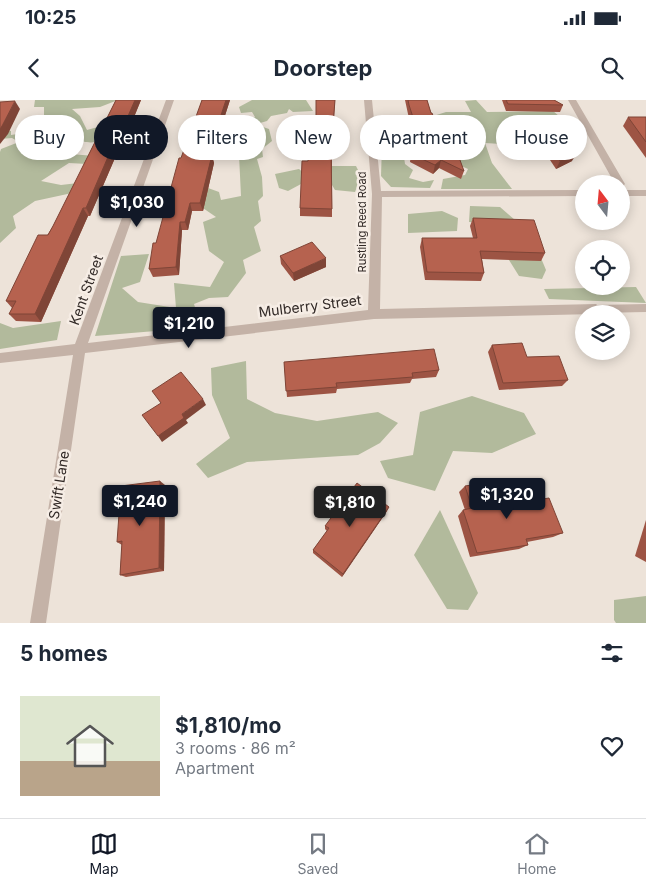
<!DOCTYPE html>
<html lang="en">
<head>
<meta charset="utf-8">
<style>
  body { margin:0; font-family:Inter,sans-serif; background:#f2f2f3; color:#1f2937; height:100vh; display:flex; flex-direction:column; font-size:19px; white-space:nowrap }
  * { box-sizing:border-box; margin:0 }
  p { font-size:16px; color:#747a83 }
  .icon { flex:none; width:28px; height:28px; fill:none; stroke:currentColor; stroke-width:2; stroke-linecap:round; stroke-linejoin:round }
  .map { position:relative; height:523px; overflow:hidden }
  .drawer { display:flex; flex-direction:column; background:#fff; flex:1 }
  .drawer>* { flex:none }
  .top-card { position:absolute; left:15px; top:15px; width:616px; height:45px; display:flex; gap:10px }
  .needle { width:32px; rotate:344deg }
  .fabs { position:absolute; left:575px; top:75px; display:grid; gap:10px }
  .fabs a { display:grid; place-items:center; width:55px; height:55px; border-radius:50%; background:#fff; box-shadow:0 2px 12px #0003; font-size:25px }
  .price { position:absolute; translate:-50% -42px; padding:0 11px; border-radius:5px; background:#111827; color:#fff; font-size:16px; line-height:32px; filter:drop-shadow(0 1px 2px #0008) }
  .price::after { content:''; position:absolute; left:50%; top:30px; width:15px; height:11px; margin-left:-8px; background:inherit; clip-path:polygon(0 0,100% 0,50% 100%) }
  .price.selected { background:#222; color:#fff }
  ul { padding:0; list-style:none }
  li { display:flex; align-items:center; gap:15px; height:125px; padding:0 20px }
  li+li { border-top:1px solid #e0e1e3 }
  li span { display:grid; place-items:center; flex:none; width:140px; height:100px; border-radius:0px; color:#555 }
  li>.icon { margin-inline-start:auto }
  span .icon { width:60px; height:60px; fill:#fffc; stroke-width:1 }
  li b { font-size:21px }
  h2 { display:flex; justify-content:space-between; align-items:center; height:60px; padding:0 20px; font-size:21px }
  .tag { padding:0 18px; border-radius:22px; background:#fff; box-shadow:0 2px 12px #0003; font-size:18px; line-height:45px }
  .tag.selected { background:#111827; color:#fff }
  .status { display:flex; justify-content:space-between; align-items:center; height:35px; padding:0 25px; background:#fff; direction:ltr }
  .status svg { height:14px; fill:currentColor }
  header { display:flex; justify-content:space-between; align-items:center; height:65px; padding:0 20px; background:#fff; font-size:22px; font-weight:700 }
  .menu { display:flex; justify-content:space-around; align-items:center; height:70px; border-top:1px solid #e0e1e3; background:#fff; font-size:14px; color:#747a83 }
  .menu a { display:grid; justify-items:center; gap:2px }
  .menu .selected { color:#111827 }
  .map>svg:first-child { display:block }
</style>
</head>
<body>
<div class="status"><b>10:25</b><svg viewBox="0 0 49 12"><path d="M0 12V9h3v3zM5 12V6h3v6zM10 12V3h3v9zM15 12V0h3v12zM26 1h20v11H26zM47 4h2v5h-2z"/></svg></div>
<header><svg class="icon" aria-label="back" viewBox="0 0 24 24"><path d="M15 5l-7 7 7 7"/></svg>Doorstep<svg class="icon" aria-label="search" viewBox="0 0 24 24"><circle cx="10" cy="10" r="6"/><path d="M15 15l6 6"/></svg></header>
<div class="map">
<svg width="646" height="523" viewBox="0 0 646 523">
  <rect width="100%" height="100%" fill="#ede3d9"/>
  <g fill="#b2ba9c">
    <path d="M35 0H118L100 7 72 9 80 16 87 30 112 23C96 43 99 46 73 39L69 54 96 56 87 64 69 63 41 81 61 85 78 83 86 90 35 101 13 116 16 128 0 143V52L1 49 19 42 12 38 0 39V30L11 31V35C29 33 45 27 60 17H44V7H34Z"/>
    <polygon points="252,0 306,0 313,11 293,12 289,9 287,13 271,16 267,21 260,23 263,27 269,29 272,41 262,49 263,57 257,59 262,77 263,96 258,101 261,121 254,127 261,151 243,160 246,173 228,197 209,198 194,204 200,224 192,228 95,236 121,156 149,154 140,182 122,188 138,202 176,208 174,183 210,187 224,162 209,151 203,122 216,117 200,106 208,88 219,92 221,100 241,96 239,55 247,47 241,32 233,35 219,33 218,28 236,23 240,19 255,17 252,12 241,13 239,7"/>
    <polygon points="476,0 487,12 553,11 578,32 564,34 541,27 501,44 485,43 492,63 512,89 441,89 443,79 465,75 468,69 457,64 427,18 446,12 471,12 465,1"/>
    <polygon points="406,34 415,47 404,57 405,64 413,70 409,78 423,82 434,80 430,88 391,87 381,76 382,45"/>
    <polygon points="330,66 356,66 361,76 355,92 335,90 326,75"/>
    <polygon points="299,69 306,75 301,84 288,91 279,88 275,74"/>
    <polygon points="470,106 500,107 515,120 503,125 469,122"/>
    <polygon points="442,111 458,118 457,131 408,133 408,114"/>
    <polygon points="521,151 538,151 546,170 542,179 519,176 509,160"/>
    <polygon points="636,187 646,203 549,199 544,189"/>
    <polygon points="61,221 57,240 0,249 0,223 13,228"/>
    <polygon points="246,261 247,299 275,313 317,321 378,312 398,323 380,343 358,355 247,362 208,378 196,364 230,338 212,295 211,268"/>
    <polygon points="472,296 524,313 536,334 492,353 453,351 435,391 388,378 380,361 413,355 420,312"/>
    <polygon points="440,410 478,493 468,510 447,509 414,455"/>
    <polygon points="646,496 646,523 616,523 614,520 614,500"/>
  </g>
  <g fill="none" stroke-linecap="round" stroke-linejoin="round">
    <polygon fill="#c4b2a7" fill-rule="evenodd" points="646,204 646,212 596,213 591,209 596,205"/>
    <g fill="#c4b2a7" fill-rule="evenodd">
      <polygon points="166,0 174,0 88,243 368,210 372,94 364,0 372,0 381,91 584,90 584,96 382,97 380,209 596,204 602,209 596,214 374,219 85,253 46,523 30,523 73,255 0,263 0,253 75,244"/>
      <polygon points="568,0 576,0 625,84 623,86 621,87 621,84 615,84"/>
      <rect x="621" y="90" width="25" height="6"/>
    </g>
  </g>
  <g fill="#9d5444">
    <polygon points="116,0 141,0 125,39 120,51 118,51 90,116 88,116 41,222 16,221 9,214 12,208 6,201 53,126"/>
    <polygon points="202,0 230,0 212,56 214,63 203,111 192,111 188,130 182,130 179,175 153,177 149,169 156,143"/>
    <polygon points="335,0 332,56 332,117 300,116 300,108 316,32"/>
    <polygon points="405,0 427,0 431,13 464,71 461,79 439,68 433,74 410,62 411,54 419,48 408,14"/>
    <polygon points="502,0 554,0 563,5 560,12 506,11"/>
    <polygon points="628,17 646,17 646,58 623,26"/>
    <polygon points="536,19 572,61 556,69 544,51 532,27"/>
    <polygon points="473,118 545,153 541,161 482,159 484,173 481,181 425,180 420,147 422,138 473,138 470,126"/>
    <polygon points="280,156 326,167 294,181 281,164"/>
    <polygon points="492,245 527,257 568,280 562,286 499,290 488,252"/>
    <polygon points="284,262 439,270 436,277 412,279 410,283 337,289 336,293 287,297"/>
    <polygon points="165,385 164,471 126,477 120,475 122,445 117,442"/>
    <polygon points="465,386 500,406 563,433 553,437 527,442 528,445 519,449 470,457 458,416 463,410 465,410 459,392"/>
    <polygon points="387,411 342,477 313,453 313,450 327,431 325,429 325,426"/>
    <polygon points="646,420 646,462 635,456"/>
  </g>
  <g fill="#7f4537">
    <polygon points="135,0 141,0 120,51 116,43"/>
    <polygon points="226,0 230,0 212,56 214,63 203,111 200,103 208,55"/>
    <polygon points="15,1 20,9 8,34 0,44 0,29"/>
    <polygon points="114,43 118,51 90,116 86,108"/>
    <polygon points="577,53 572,61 556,69 560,61"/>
    <polygon points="441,60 439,68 433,74 435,65"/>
    <polygon points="190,103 192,111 188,130 185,122"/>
    <polygon points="83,108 88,116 41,222 35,214"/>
    <polygon points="180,122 182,130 179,175 176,167"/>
    <polygon points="326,158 326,167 294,181 293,173"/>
    <polygon points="203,299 206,305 186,320 188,323 162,342 158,336 182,314"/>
    <polygon points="160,381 165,385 164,471 159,468"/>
    <polygon points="389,407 387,411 342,477 343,474"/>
  </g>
  <g fill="#b6624f" stroke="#7f4537">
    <polygon points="116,0 135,0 122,30 116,43 114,43 86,108 83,108 35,214 9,214 16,201 6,201 38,135 48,135 53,126"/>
    <polygon points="202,0 226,0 208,55 212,55 200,103 190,103 185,122 180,122 176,167 149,169 153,143 156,143 179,58 181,58"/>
    <polygon points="316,0 335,0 331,50 332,109 300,108 302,61 308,61 310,32 316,32"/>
    <polygon points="408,0 427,0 431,13 432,13 436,23 446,22 464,71 441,60 435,65 411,54 422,45 409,5"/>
    <polygon points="506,0 554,0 563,5 508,4"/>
    <polygon points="15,1 2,26 0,29 0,2"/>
    <polygon points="628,17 646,17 646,42"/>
    <polygon points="559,18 577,53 560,61 547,42 536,19"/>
    <polygon points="473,118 534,120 545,153 480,151 484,173 427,172 422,138 477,138"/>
    <polygon points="312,142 326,158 293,173 280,156"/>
    <polygon points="522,243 527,257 559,256 568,280 503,283 492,245"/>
    <polygon points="434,249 439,270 412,273 413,277 336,283 337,287 286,291 284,262"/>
    <polygon points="181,272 203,299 182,314 184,318 158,336 142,315 161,303 152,291"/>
    <polygon points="160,381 159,468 120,475 122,441 117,442 121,386"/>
    <polygon points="491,382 500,406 549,398 563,433 526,439 528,445 477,453 463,410 472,408 465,386"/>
    <polygon points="357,383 389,407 343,474 313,450 329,428 325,426"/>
  </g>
  <g text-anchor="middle" stroke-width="5" stroke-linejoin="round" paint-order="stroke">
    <g font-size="11" fill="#312926" stroke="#f6ede5">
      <text transform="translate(362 122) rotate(-90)" y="4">Rustling Reed Road</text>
    </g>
    <g font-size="14" fill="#312926" stroke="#f6ede5">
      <text transform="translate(86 190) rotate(-70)" y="5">Kent Street</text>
      <text transform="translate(310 206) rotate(-7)" y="5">Mulberry Street</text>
      <text transform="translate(59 385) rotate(-81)" y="5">Swift Lane</text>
    </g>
  </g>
</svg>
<div class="fabs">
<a><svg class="needle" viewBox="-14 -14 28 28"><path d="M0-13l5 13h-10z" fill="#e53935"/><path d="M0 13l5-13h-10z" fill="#747a83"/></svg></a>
<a><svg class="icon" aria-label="locate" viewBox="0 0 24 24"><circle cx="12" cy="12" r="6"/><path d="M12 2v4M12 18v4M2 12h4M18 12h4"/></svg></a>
<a><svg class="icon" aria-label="layers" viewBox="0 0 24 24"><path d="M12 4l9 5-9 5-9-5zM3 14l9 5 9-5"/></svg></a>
</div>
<b class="price" style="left:137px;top:128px">$1,030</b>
<b class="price" style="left:189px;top:249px">$1,210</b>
<b class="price" style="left:507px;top:420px">$1,320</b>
<b class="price" style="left:140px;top:427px">$1,240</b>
<b class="price selected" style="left:350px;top:428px">$1,810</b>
<div class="top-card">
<a class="tag">Buy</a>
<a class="tag selected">Rent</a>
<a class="tag">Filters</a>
<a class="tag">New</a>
<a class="tag">Apartment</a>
<a class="tag">House</a>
</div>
</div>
<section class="drawer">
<h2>5 homes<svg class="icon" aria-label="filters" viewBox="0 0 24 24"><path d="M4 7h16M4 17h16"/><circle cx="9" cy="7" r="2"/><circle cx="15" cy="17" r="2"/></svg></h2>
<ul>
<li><span style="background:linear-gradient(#dfe7d0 65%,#b9a48a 0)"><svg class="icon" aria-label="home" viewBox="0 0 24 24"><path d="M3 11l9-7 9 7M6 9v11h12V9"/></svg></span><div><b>$1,810/mo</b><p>3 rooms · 86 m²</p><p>Apartment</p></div><svg class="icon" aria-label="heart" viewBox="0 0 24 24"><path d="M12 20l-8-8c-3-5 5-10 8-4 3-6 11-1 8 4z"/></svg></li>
</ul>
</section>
<nav class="menu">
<a class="selected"><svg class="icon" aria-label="map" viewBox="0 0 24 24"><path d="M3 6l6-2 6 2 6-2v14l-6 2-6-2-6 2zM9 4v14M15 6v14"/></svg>Map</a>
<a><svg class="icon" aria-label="saved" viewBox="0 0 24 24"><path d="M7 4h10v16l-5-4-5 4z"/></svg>Saved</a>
<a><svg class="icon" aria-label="home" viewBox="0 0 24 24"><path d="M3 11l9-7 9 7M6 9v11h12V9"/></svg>Home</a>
</nav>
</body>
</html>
